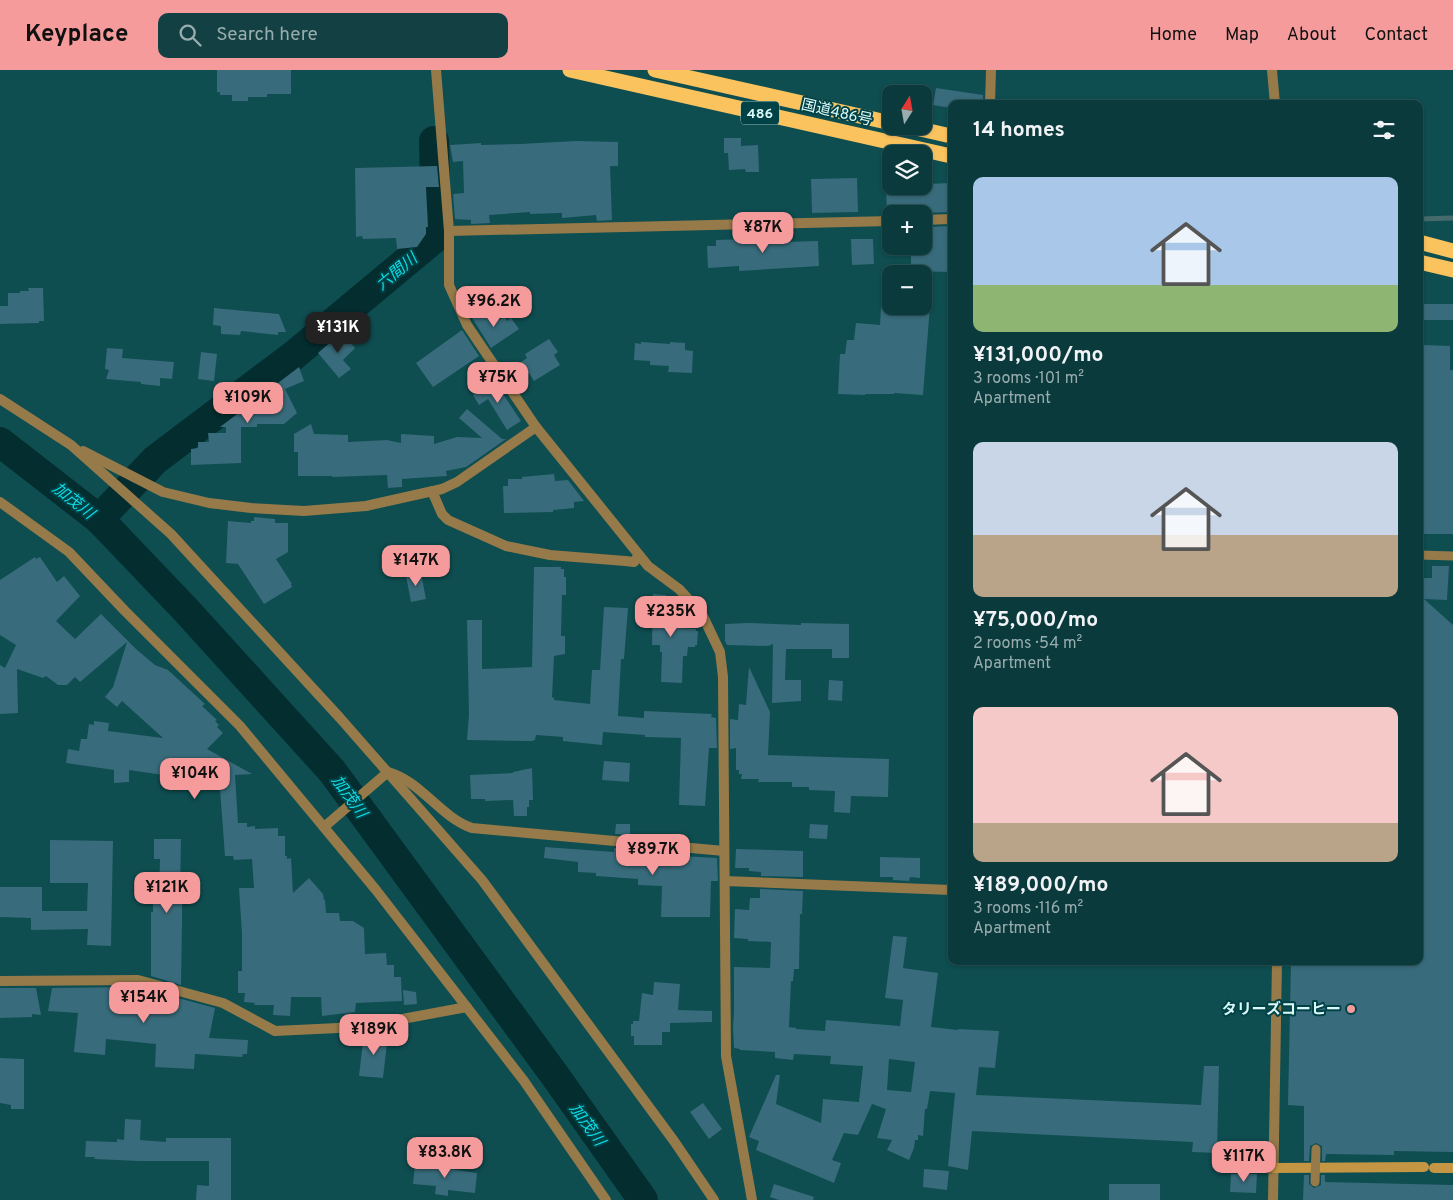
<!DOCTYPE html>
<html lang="en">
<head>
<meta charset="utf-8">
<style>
  body { margin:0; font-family:Overpass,"Noto Sans JP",sans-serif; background:#134143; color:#f1f3f6; height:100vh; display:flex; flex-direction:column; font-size:19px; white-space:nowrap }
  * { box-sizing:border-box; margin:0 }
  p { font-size:16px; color:#99adaf }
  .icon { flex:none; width:28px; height:28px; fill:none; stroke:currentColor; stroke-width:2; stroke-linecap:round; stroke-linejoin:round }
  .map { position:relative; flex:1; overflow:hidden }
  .panel { position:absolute; left:948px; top:30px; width:475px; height:865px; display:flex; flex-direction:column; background:#0a3a3c; border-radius:10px; box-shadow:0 1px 4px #0004,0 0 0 1px #2a5456 }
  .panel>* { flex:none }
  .needle { width:32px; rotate:11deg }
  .buttons { position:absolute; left:882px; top:15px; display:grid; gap:10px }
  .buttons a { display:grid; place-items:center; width:50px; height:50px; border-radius:10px; background:#0a3a3c; box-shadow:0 1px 4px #0004,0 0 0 1px #2a5456; font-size:25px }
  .price { position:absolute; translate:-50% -42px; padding:0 11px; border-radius:10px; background:#f59b9b; color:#111; font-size:16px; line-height:32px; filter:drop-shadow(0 1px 2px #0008) }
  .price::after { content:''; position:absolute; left:50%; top:30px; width:15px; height:11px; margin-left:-8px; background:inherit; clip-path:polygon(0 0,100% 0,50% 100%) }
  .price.on { background:#222; color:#fff }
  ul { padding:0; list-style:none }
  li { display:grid; align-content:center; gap:10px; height:265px; padding:0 25px }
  li span { display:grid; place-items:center; height:155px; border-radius:10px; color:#555 }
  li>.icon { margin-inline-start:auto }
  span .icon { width:90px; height:90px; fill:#fffc; stroke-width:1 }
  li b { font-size:21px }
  h2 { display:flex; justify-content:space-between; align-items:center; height:60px; padding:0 25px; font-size:21px }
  header { display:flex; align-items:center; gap:30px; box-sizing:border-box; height:70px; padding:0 25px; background:#f59b9b; color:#111 }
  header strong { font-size:24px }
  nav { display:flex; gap:28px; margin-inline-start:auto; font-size:18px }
  .search { width:350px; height:45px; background:#134143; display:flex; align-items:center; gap:12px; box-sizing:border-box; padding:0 18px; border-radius:10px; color:#99adaf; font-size:19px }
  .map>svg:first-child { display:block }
</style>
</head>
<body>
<header>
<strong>Keyplace</strong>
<div class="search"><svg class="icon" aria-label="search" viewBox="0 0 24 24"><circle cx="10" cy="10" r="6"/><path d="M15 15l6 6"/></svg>Search here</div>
<nav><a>Home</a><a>Map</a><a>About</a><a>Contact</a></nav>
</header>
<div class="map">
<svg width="1453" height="1130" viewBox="0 0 1453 1130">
  <rect width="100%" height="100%" fill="#0e4d50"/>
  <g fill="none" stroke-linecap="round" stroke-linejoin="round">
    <polyline stroke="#446a6c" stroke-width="5" points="1419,149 1453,148"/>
    <g stroke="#042d2f" stroke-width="30">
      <polyline points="0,372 99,449 185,539 332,701 556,1007 643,1130"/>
      <polyline points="99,449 155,390 293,286 436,167 434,71"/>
    </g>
  </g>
  <g fill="#386b7b" fill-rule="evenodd">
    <polygon points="217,0 291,0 291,24 267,24 267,27 248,27 248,31 232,31 232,25 220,25 220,22 217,22"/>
    <polygon points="936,18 983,25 983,34 951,34 951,38 933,35"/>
    <polygon points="724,68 741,68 741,76 758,75 759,102 746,102 745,99 729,100 728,83 724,83"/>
    <polygon points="576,71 618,72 618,96 610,96 612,150 597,151 596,145 562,148 562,143 530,144 530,142 489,145 490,153 471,154 471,150 455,149 453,124 464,123 463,91 453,92 450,75 481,73 481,75 520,74"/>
    <polygon points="437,96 439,117 426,117 428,157 426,157 426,164 417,177 397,179 396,168 363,169 362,166 356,167 355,98"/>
    <polygon points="857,108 858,142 812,143 811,109"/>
    <polygon points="951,113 951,142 887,144 886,116 924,116 924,114"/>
    <polygon points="951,156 951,202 911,201 911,186 914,186 914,176 924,176 924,157"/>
    <polygon points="784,168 784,172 818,171 819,196 739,201 739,196 708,198 707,176 716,176 716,170"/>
    <polygon points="851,169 873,169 874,194 852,195"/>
    <polygon points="28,218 43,218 44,251 39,251 39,253 0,254 0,236 8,236 8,223 20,223 20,221 29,221"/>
    <rect x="1419" y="234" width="34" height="16"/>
    <polygon points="881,236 930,236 923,325 894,323 894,324 865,324 865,325 838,324 840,284 845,284 847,270 854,270 856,253 880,255"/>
    <polygon points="214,238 279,244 286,262 278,262 278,265 241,261 240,265 221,264 221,256 213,255"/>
    <polygon points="469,243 488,245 494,252 505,247 507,251 511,248 519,259 491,278"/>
    <polygon points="462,260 479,286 433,317 416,293"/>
    <polygon points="342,262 355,278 343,290 351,299 339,308 318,283"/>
    <polygon points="549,269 558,282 554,285 560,295 534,311 529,303 514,312 507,302 527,288 525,284"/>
    <polygon points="641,272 670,274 670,272 685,273 685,280 693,281 692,303 668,302 669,296 650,295 650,291 634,290 635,273 641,274"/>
    <polygon points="1423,275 1450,276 1450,300 1453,300 1453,464 1419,464 1419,299 1422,299"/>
    <polygon points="107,278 123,279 122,288 174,292 172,309 160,308 160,316 141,314 141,312 106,309 109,300 105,299"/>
    <polygon points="201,282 217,284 214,311 198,309"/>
    <polygon points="299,297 304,311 285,319 297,343 284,354 257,354 257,357 241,357 241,393 191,395 191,379 198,378 198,372 209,372 208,363 226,363 226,357 220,357"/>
    <polygon points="493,310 494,311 496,310 503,320 501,321 521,351 507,360 488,329 479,335 473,325"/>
    <polygon points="467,339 502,369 506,369 466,397 446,401 447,406 402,409 402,417 388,418 387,405 332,407 332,406 298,406 298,382 294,382 294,364 311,354 314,364 348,365 348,372 387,370 401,373 401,364 434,366 434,374 457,367 482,368 459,348"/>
    <polygon points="554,404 555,411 568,410 584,431 574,432 574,438 553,440 553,442 504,443 503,416 508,416 508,409 522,409 522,407"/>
    <polygon points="254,447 275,449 275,453 288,453 288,482 276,489 292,514 291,514 292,517 264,534 238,494 226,493 228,451 251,453 251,451 254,451"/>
    <polygon points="35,487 36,489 40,487 57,512 64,506 80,526 56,551 75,569 101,544 136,579 155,595 168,600 205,634 202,636 217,650 215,651 219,655 217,657 223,663 207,679 252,704 235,705 238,753 247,753 247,757 255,756 255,759 278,758 278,766 285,766 285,786 287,786 287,789 291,788 293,823 309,808 323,824 324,830 325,830 326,843 339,843 340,851 353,851 364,858 365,884 386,883 387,895 394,895 394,907 401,907 402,931 356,933 355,942 322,946 321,927 291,927 290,946 273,945 274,935 254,935 255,933 244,932 245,923 238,923 238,901 242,901 242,864 239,818 254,818 252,789 234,790 233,786 225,786 219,706 178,709 177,707 129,700 129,712 114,713 114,700 66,693 68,679 79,681 81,669 87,669 89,654 94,655 94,651 109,653 108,661 163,668 122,631 117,637 105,627 113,617 127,572 80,612 75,607 67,615 58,615 46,606 43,608 17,599 18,643 0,644 0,595 5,598 16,575 0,565 0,510"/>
    <polygon points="1432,496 1449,496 1447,530 1424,529 1453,555 1453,1082 1394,1081 1394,1085 1326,1084 1325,1091 1322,1091 1322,1076 1316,1073 1310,1076 1309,1091 1304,1091 1304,1036 1288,1035 1291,891 1419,891 1419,508 1432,508"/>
    <polygon points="534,497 561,497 561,499 564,499 564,507 566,507 566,525 562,525 561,566 565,566 565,584 554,586 552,628 554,627 554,630 590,634 592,600 600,600 604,537 628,538 624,589 621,589 618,646 644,648 644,641 712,644 711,647 716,648 717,678 709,678 705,736 679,735 681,668 645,667 645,665 603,662 602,675 563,671 563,667 536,665 535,670 532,671 467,670 469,644 467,550 482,550 482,599 532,597"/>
    <polygon points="421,503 426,529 411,532 406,506"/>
    <polygon points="653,524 666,525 666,529 673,530 673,537 679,537 678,558 696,559 696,561 698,561 697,575 695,575 695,577 688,577 687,586 683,586 682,613 661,612 662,582 660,582 660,575 652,575"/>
    <polygon points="749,553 801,555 801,553 849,554 849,588 832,588 832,579 786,579 785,610 801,610 801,631 772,633 773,574 768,576 727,575 725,571 725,554"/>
    <polygon points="749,597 770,642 768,685 889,689 888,727 851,726 850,743 834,742 835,721 809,720 809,717 792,717 792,712 758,712 759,709 741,709 742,704 739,704 739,700 736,700 736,678 730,679 730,649 738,650 739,634 746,635"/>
    <polygon points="829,610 843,611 842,631 828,630"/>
    <polygon points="604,691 630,693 629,712 602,710"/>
    <polygon points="532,698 533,730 529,730 529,737 527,737 527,746 514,746 513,730 485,731 485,729 471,729 470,705 513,703 513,702"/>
    <polygon points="616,754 630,754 630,765 615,764"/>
    <polygon points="810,754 828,755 827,769 809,768"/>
    <polygon points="154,769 181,769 180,826 182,826 182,851 181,915 151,906 151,842 153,842 153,826 159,826 160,789 154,789"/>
    <polygon points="50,770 113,771 111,876 87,875 88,859 31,860 31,848 0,847 0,817 42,817 42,841 87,841 88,813 50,813"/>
    <polygon points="545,777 614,782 614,778 629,779 628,783 717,788 718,811 711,811 710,847 661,847 662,816 638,815 638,809 596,806 596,803 578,802 578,792 544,788"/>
    <polygon points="736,779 803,781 803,807 761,806 761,802 749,801 749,798 735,798"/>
    <polygon points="880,787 920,788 920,808 910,807 909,811 893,810 893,807 880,807"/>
    <path d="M760 819 803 821 802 844H800L799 899H794L793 911H791L789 957 796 958V959L825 961 826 950 900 956 903 930 885 928 893 866 907 867 903 898 938 903 931 957 958 960V959L999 961 995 998 979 997 976 1025 1201 1035 1204 996H1219L1217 1083 1192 1082 1193 1072 972 1061 968 1100 948 1096 955 1023 930 1021 927 1039H925L923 1066 918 1065V1070H915L914 1078 909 1090 887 1080 892 1070 877 1068 886 1039 872 1034 858 1065 844 1063 832 1090 841 1093 834 1113 756 1080 759 1071 749 1067 776 1005H780L776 1034 821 1053 823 1029 859 1032 863 996 830 994 831 986 794 984 793 990 775 988V982L740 980V979L734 978 733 957 734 942V897L770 898 771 872 748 871V869L734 868 735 839 749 840 750 828H760ZM889 989 915 992 911 1022 887 1020Z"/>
    <polygon points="654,912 680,914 678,940 712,941 712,952 670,953 670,962 662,962 662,975 634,975 634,966 631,966 631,954 633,954 633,951 639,951 642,923 653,925"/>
    <polygon points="137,917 215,938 209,968 248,970 247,984 243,984 242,987 195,984 194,999 155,997 156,974 106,969 105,985 74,982 78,943 48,941 52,918"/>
    <polygon points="0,918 36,918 41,945 32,944 32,947 0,948"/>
    <polygon points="403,920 416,922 417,934 404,935"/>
    <polygon points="364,963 388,965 383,1008 359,1006"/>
    <polygon points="0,988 24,989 24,1039 11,1039 11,1035 0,1033"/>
    <polygon points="703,1033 722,1059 709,1069 690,1042"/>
    <polygon points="125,1049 141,1050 140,1070 166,1072 166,1068 231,1068 231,1130 196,1130 197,1115 209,1116 209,1091 139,1091 94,1089 95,1087 85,1087 86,1071 117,1072 117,1069 124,1070"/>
    <polygon points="415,1094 477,1103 475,1123 448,1120 448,1126 435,1124 436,1116 413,1114"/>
    <polygon points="924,1099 949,1101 947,1120 923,1117"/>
    <polygon points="1231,1104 1257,1104 1256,1123 1230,1122"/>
    <polygon points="1304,1105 1309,1105 1309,1114 1314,1118 1321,1115 1321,1105 1325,1105 1325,1112 1453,1115 1453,1130 1303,1130"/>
    <polygon points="774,1114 814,1127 813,1130 779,1130 770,1127"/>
    <rect x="1109" y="1114" width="51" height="16"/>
  </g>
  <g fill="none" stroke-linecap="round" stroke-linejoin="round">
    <polyline stroke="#967a49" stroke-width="9" points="1419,485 1453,486"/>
    <g stroke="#967a49" stroke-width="10">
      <polyline points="436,0 449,161 449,215 467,255 536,357 648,496 679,519 702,544 720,582 723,607 726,986 752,1130"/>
      <polyline points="1272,0 1275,34"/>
      <polyline points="990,34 991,0"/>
      <polyline points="924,150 951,149"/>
      <polyline points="449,161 891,151"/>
      <polyline points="0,329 71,375 171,464 340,648 482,810 674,1071 714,1130"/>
      <polyline points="83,381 163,422 209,433 251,438 304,441 366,436 442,419 457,412 536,357"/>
      <polyline points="432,421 442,444 448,450 506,476 550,485 625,491 634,492 639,485"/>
      <polyline points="0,432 69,482 125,541 240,656 376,820 524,1011 606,1130"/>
      <path d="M324 757 388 702C421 711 440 747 472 758L724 781"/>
      <polyline points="725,811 951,820"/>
      <polyline points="0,911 138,910 223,933 275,961 359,957 467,937"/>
      <polyline points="1273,1130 1277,891"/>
    </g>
    <g stroke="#c49643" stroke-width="10">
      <polyline points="1274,1098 1424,1097"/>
      <polyline points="1434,1098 1453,1098"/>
    </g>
    <g stroke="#fbc35e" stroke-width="15">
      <polyline points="570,0 951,86"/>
      <polyline points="655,0 891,53"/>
      <polyline points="907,56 951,66"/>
      <polyline points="1419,172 1453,181"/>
      <polyline points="1419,192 1453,200"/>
    </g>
    <polyline stroke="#967a49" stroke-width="9" points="1315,1112 1316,1079"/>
  </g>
  <circle fill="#f59b9b" stroke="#004246" stroke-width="2" cx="1351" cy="939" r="5"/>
  <g text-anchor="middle" stroke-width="4" stroke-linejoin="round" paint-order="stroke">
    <rect fill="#004246" stroke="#99c1c3" stroke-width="1" x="741" y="31.5" width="38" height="23" rx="4"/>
    <g font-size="14" font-weight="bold" fill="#dbf8f9">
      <text x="760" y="48">486</text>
    </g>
    <g font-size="15" fill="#dbf8f9" stroke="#004246">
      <text transform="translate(837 42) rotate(13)" y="5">国道486号</text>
    </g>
    <g font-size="15" font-weight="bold" fill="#dbf8f9" stroke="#004246" text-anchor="end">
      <text x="1341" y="944">タリーズコーヒー</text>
    </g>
    <g font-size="16" font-style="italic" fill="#0cdce5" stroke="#004246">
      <text transform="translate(396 201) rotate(-40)" y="6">六間川</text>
      <text transform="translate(74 430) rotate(38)" y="6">加茂川</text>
      <text transform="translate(350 726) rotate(54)" y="6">加茂川</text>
      <text transform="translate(588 1054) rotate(54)" y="6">加茂川</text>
    </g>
  </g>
</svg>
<div class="buttons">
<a><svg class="needle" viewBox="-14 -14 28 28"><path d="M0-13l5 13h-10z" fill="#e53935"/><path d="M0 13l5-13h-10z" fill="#99adaf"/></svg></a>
<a><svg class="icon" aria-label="layers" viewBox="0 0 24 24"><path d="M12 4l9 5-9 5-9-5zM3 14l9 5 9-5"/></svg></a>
<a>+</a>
<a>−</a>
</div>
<b class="price" style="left:763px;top:184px">¥87K</b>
<b class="price" style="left:494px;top:258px">¥96.2K</b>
<b class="price on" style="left:338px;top:284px">¥131K</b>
<b class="price" style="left:498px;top:334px">¥75K</b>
<b class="price" style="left:248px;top:354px">¥109K</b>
<b class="price" style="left:416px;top:517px">¥147K</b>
<b class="price" style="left:671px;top:568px">¥235K</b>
<b class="price" style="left:195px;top:730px">¥104K</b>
<b class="price" style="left:653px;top:806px">¥89.7K</b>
<b class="price" style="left:167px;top:844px">¥121K</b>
<b class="price" style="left:144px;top:954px">¥154K</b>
<b class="price" style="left:374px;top:986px">¥189K</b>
<b class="price" style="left:445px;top:1109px">¥83.8K</b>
<b class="price" style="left:1244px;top:1113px">¥117K</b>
<section class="panel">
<h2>14 homes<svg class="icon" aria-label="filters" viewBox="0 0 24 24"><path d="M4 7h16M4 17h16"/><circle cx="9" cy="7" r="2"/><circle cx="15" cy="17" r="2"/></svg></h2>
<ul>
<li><span style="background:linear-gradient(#a9c7e8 70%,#8fb573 0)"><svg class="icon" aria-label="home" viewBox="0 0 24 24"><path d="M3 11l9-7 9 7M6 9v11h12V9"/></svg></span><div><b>¥131,000/mo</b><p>3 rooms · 101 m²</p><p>Apartment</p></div></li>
<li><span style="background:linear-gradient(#c9d6e8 60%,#b9a48a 0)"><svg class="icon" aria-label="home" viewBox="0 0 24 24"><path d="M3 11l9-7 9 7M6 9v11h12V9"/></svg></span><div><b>¥75,000/mo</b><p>2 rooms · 54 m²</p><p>Apartment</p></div></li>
<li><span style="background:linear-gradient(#f6c9c9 75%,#b9a48a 0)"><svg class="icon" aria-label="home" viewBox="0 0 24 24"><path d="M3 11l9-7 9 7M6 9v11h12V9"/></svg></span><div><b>¥189,000/mo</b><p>3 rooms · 116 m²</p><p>Apartment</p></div></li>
</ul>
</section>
</div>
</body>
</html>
